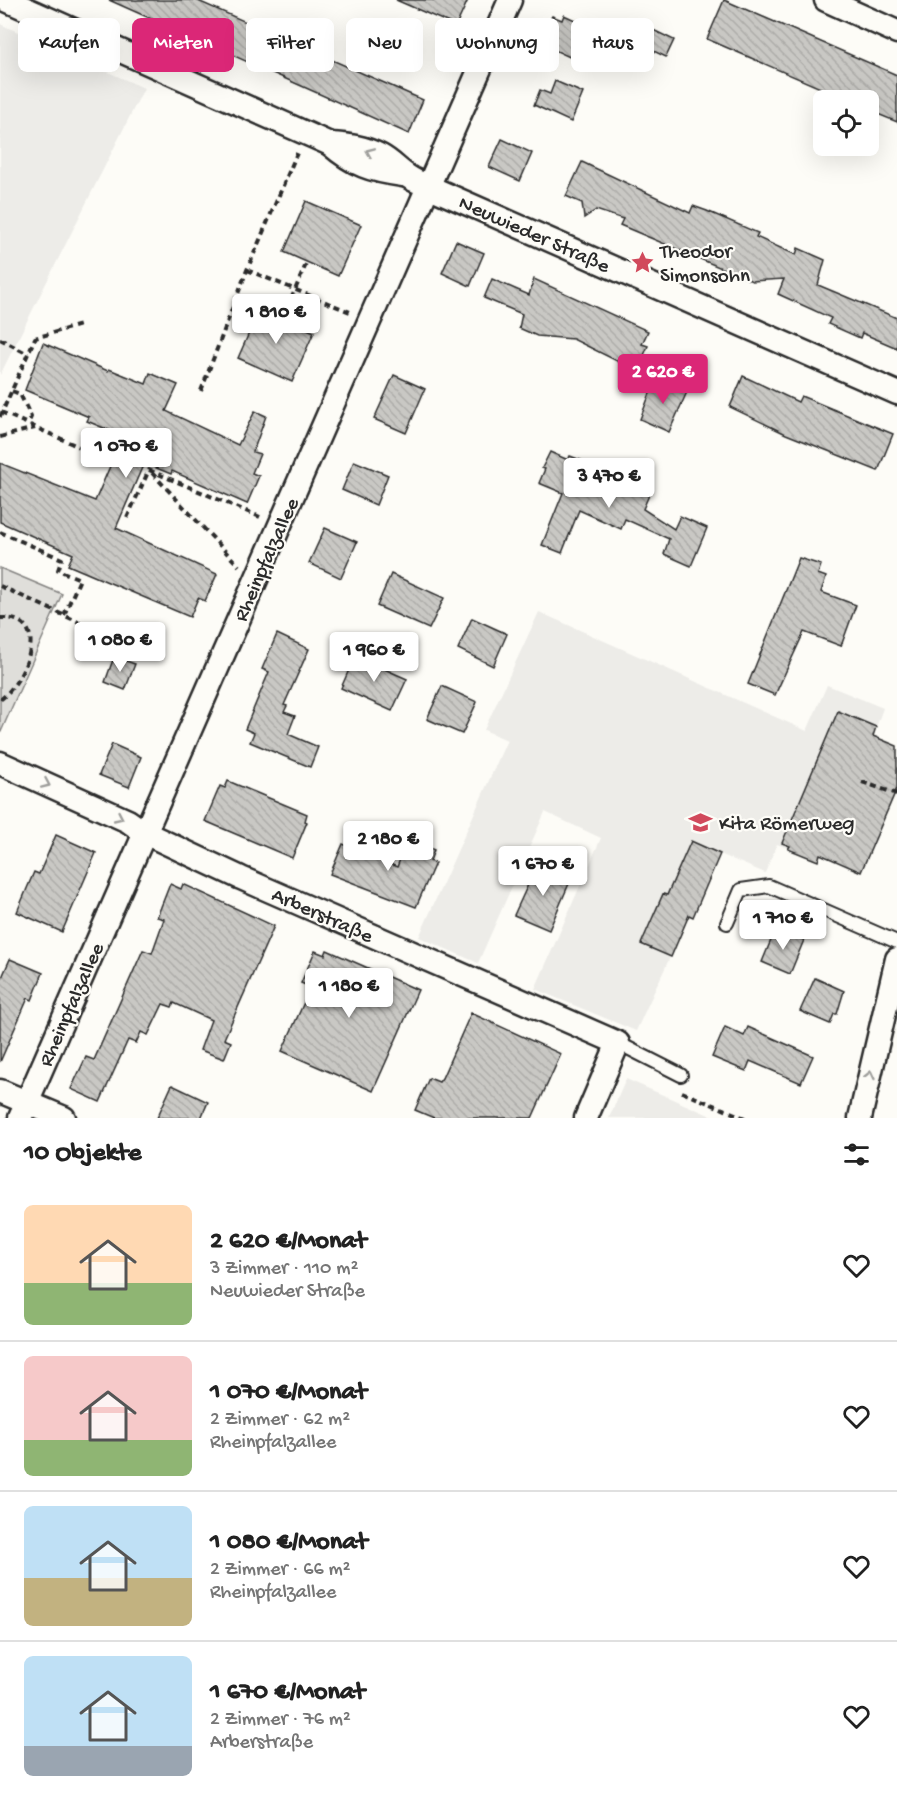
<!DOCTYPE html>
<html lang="de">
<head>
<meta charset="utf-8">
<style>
  body { margin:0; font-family:"Gochi Hand",sans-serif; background:#f6f6f6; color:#222; height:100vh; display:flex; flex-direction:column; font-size:22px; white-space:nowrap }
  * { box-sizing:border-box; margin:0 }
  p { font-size:20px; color:#767676 }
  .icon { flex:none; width:33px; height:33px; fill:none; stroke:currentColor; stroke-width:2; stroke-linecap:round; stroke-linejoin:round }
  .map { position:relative; height:1118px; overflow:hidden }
  .sheet { display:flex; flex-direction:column; background:#fff; flex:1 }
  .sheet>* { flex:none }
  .top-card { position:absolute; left:18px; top:18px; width:861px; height:54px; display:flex; gap:12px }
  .tools { position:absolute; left:813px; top:90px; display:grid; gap:12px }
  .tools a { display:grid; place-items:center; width:66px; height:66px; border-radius:9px; background:#fff; box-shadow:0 6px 24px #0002; font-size:30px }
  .price { position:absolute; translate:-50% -51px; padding:0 14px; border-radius:6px; background:#fff; color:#222; font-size:20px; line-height:39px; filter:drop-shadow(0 2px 3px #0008) }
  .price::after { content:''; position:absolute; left:50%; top:36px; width:18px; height:14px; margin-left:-9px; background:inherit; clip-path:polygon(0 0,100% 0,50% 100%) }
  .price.on { background:#db2777; color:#fff }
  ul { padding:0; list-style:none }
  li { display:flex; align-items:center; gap:18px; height:150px; padding:0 24px }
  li+li { border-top:2px solid #e0e0e0 }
  li span { display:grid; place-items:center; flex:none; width:168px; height:120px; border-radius:9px; color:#555 }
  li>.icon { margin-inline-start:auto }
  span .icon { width:72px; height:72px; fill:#fffc; stroke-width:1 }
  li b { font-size:26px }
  h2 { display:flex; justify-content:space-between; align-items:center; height:72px; padding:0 24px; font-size:26px }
  .tag { padding:0 21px; border-radius:9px; background:#fff; box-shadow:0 6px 24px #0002; font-size:21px; line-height:54px }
  .tag.on { background:#db2777; color:#fff }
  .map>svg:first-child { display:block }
</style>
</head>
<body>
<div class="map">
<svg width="897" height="1118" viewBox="0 0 897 1118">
  <defs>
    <pattern id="building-back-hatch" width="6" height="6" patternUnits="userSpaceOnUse" patternTransform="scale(1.5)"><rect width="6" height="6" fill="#c9c8c4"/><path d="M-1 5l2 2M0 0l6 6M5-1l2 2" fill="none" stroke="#adaca9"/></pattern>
  </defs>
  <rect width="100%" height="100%" fill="#fdfcf7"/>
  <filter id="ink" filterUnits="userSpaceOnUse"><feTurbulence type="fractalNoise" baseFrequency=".0167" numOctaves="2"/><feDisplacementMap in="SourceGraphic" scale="12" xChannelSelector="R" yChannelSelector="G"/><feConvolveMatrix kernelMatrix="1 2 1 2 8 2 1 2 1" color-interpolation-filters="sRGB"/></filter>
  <g filter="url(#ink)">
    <g fill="#edece8">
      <polygon points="0,24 144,88 0,375"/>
      <polygon points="539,612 807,731 827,685 883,708 873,736 897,746 897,785 849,786 818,861 777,844 765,873 720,854 693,917 689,916 636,1031 535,989 601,838 545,812 478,963 419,937 507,740 484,730"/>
      <polygon points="626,1079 716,1118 609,1118"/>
    </g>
    <polygon fill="#dfdeda" stroke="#858482" stroke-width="1.5" points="0,568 62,594 0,734"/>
    <g fill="url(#building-back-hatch)" stroke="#2b2b2b" stroke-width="1.5">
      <polygon points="109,0 196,0 423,100 409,134"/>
      <polygon points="396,0 468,0 456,26"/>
      <polygon points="724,0 897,75 897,122 868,110 868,100 848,100 707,39"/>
      <polygon points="564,15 590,27 576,60 535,41 543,23 547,25 552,16 562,20"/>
      <polygon points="647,27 674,40 666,57 639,44"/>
      <polygon points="555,81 583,93 571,122 534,105 540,90 550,94"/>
      <polygon points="502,139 532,153 520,181 489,167"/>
      <polygon points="582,162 690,213 693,206 707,211 758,233 756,237 796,255 798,248 825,260 818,285 897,318 897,348 862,333 860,338 828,324 831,318 778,294 784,279 752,281 620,225 623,219 596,210 584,218 582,203 566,196"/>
      <polygon points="306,201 361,225 338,276 284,252"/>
      <polygon points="456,241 484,253 470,286 442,273"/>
      <polygon points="492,279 529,295 534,279 648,331 642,344 648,346 637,371 573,339 537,336 519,328 522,314 484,298"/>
      <polygon points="260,308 314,332 292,382 238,358"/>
      <polygon points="43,343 108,371 109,369 146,384 150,373 178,385 166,411 238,445 255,411 266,416 253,452 260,454 252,473 259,476 247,504 172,471 171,474 144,463 116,528 217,574 205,601 198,598 190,617 68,565 73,554 0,522 0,463 95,501 123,436 87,421 89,417 25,390"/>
      <polygon points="394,375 425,389 406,433 374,419"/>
      <polygon points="743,376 798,402 801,396 893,434 878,471 786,434 730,407"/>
      <polygon points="656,378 687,392 669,432 640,419"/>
      <polygon points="550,452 568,460 570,456 588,463 583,472 615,488 618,482 649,495 643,509 674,529 680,516 707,528 691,566 664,554 669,539 625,519 621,529 579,510 562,553 542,545 563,493 539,483 545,469 542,468"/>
      <polygon points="354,461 388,475 376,505 342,490"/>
      <polygon points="325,528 357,542 341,578 309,563"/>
      <polygon points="799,558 821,565 818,574 826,577 821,592 856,605 841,646 804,632 775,695 748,684"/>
      <polygon points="391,574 444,598 429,629 377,606"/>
      <polygon points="472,618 507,634 493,666 458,649"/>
      <polygon points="277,634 309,649 284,705 287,706 284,712 295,716 288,734 318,747 310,767 250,742 254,733 245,729 269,672 262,669"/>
      <polygon points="355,656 407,679 392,711 341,688"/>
      <polygon points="114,657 135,664 125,690 105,682"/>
      <polygon points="442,686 477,702 462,734 427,719"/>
      <polygon points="838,711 876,727 873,736 897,746 897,788 861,872 820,854 818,861 788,849 790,846 782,843"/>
      <polygon points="112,744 141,757 129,787 99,775"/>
      <polygon points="228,781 307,814 305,821 307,822 292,858 205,821 220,786 225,788"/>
      <polygon points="56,835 96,853 62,932 17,912 34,872 39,874"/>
      <polygon points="691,841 720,854 693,917 689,915 671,957 641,944 663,894 667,895"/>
      <polygon points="414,842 434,850 430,861 435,863 416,907 330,874 343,844 397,867 404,849 410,851"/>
      <polygon points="537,865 571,879 549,930 514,915"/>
      <polygon points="170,884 181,889 183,884 274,926 224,1039 231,1042 224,1059 200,1050 211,1020 174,1003 172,1007 163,1004 148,1035 141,1032 136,1043 128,1040 100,1102 71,1089 86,1057 94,1060 143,950 152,953 164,919 157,917"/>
      <polygon points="776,928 804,940 790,974 762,962"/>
      <polygon points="327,950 418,990 373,1091 282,1051 311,987 301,983 315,951 325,955"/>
      <polygon points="10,959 43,973 32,1000 28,998 0,1062 0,982"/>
      <polygon points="815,978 844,991 837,1014 834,1014 830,1024 800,1011"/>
      <polygon points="471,1013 561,1054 532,1118 434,1118 415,1110 429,1078 439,1082 442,1078"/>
      <polygon points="725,1027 744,1036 748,1027 813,1056 801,1083 750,1061 746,1071 712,1057"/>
      <polygon points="172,1085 208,1102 201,1118 157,1118"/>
    </g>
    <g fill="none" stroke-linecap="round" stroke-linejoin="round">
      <defs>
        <g id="service">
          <polyline points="727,923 741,890 769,886 897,942"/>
          <polyline points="618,1043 681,1075"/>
        </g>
        <g id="minor">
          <path d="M6 0 330 144C354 165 371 171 403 175"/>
          <polyline points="826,0 897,32"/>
          <path d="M330 144C348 145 364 147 381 156 394 163 402 175 416 181L897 393"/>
          <polyline points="0,763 128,821 145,833 241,878 618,1043 586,1118"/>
          <polyline points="0,1091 64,1118"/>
          <polyline points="20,1118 510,0"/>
          <polyline points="860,1118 897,959"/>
        </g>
      </defs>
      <use href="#service" stroke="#2b2b2b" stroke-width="16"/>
      <use href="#minor" stroke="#2b2b2b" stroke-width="27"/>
      <g stroke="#2b2b2b" stroke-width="4" stroke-dasharray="6 4.5" stroke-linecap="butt">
        <polyline points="247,270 350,312"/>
        <polyline points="283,318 307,262"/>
        <polyline points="0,339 28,354"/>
        <polyline points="12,391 20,394 31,417 28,424"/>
        <polyline points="201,391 247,270 297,153"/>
        <polyline points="1,412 104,458"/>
        <polyline points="0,417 35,338 80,325"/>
        <polyline points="0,437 35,428"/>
        <polyline points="152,473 239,566"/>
        <polyline points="127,518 149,470 260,517"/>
        <polyline points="0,532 62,559 58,570 80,579 64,615"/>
        <polyline points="0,586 83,624"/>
        <path d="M0 618C54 616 25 681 0 700"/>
        <polyline points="862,782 897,794"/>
        <polyline points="682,1092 745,1118"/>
      </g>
      <use href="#service" stroke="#fdfcf7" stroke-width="12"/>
      <use href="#minor" stroke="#fdfcf7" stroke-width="22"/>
    </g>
    <defs><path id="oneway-chevron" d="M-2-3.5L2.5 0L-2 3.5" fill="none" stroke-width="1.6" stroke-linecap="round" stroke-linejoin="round" transform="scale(1.5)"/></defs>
    <g stroke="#9e9e9b">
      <use href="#oneway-chevron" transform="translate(370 152) rotate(-157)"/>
      <use href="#oneway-chevron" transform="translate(46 784) rotate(24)"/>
      <use href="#oneway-chevron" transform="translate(119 817) rotate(25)"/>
      <use href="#oneway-chevron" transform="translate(870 1075) rotate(-77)"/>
    </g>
  </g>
  <defs>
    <symbol id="sight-bare" viewBox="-9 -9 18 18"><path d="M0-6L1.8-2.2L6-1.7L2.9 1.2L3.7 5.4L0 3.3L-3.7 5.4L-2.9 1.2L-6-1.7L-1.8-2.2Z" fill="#d1495b" stroke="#fdfcf7" stroke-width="2.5" paint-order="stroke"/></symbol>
    <symbol id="school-bare" viewBox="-9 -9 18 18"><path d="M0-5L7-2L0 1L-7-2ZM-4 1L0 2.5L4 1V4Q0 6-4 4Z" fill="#d1495b" stroke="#fdfcf7" stroke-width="2.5" paint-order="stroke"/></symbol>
  </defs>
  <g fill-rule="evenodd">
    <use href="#sight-bare" x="626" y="246" width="33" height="33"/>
    <use href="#school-bare" x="684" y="806" width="33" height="33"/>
  </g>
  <g text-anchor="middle" stroke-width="4.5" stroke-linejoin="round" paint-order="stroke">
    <g font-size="21" fill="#2b2b2b" stroke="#fdfcf7">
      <text transform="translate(535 233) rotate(24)" y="7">Neuwieder Straße</text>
      <text transform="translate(265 559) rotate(-66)" y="7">Rheinpfalzallee</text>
      <text transform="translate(323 914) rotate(24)" y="7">Arberstraße</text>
      <text transform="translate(70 1004) rotate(-66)" y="7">Rheinpfalzallee</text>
    </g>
    <g font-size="21" fill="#2b2b2b" stroke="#fdfcf7" text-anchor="start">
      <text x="660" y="257">Theodor<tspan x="660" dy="24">Simonsohn</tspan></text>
      <text x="719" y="829">Kita Römerweg</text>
    </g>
  </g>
</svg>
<div class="tools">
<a><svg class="icon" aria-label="locate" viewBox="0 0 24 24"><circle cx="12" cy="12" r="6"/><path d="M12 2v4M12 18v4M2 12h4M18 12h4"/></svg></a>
</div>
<b class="price" style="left:276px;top:345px">1 810 €</b>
<b class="price on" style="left:663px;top:405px">2 620 €</b>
<b class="price" style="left:126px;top:479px">1 070 €</b>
<b class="price" style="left:609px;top:509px">3 470 €</b>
<b class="price" style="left:120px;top:673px">1 080 €</b>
<b class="price" style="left:374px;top:683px">1 960 €</b>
<b class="price" style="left:388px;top:872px">2 180 €</b>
<b class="price" style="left:543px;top:897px">1 670 €</b>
<b class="price" style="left:783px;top:951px">1 710 €</b>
<b class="price" style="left:349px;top:1019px">1 180 €</b>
<div class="top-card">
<a class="tag">Kaufen</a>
<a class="tag on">Mieten</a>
<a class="tag">Filter</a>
<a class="tag">Neu</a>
<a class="tag">Wohnung</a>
<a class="tag">Haus</a>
</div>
</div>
<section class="sheet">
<h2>10 Objekte<svg class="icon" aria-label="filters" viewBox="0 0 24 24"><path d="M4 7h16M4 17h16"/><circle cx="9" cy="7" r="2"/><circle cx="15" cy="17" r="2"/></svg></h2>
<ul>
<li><span style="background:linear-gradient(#ffd9b3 65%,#8fb573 0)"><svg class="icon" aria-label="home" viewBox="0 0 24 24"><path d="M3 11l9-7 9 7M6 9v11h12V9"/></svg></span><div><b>2 620 €/Monat</b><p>3 Zimmer · 110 m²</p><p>Neuwieder Straße</p></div><svg class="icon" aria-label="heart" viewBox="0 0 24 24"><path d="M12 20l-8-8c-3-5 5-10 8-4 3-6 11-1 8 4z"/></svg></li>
<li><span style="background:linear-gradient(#f6c9c9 70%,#8fb573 0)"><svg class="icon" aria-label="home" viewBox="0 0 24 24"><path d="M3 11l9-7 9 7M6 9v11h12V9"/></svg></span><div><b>1 070 €/Monat</b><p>2 Zimmer · 62 m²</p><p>Rheinpfalzallee</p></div><svg class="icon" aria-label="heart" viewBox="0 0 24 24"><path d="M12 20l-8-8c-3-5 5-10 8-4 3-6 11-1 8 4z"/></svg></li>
<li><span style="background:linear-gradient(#bfe0f5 60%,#c2b280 0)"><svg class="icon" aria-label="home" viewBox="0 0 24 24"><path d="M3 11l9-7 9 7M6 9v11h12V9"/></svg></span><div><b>1 080 €/Monat</b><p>2 Zimmer · 66 m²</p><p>Rheinpfalzallee</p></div><svg class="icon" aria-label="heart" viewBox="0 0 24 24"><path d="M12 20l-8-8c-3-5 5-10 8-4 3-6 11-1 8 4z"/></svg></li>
<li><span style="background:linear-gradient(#bfe0f5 75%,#9aa5b1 0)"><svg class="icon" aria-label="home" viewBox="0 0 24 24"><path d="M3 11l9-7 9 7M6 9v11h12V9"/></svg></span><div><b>1 670 €/Monat</b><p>2 Zimmer · 76 m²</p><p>Arberstraße</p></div><svg class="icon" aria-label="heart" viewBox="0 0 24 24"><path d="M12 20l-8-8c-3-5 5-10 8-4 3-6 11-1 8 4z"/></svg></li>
</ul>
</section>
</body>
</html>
